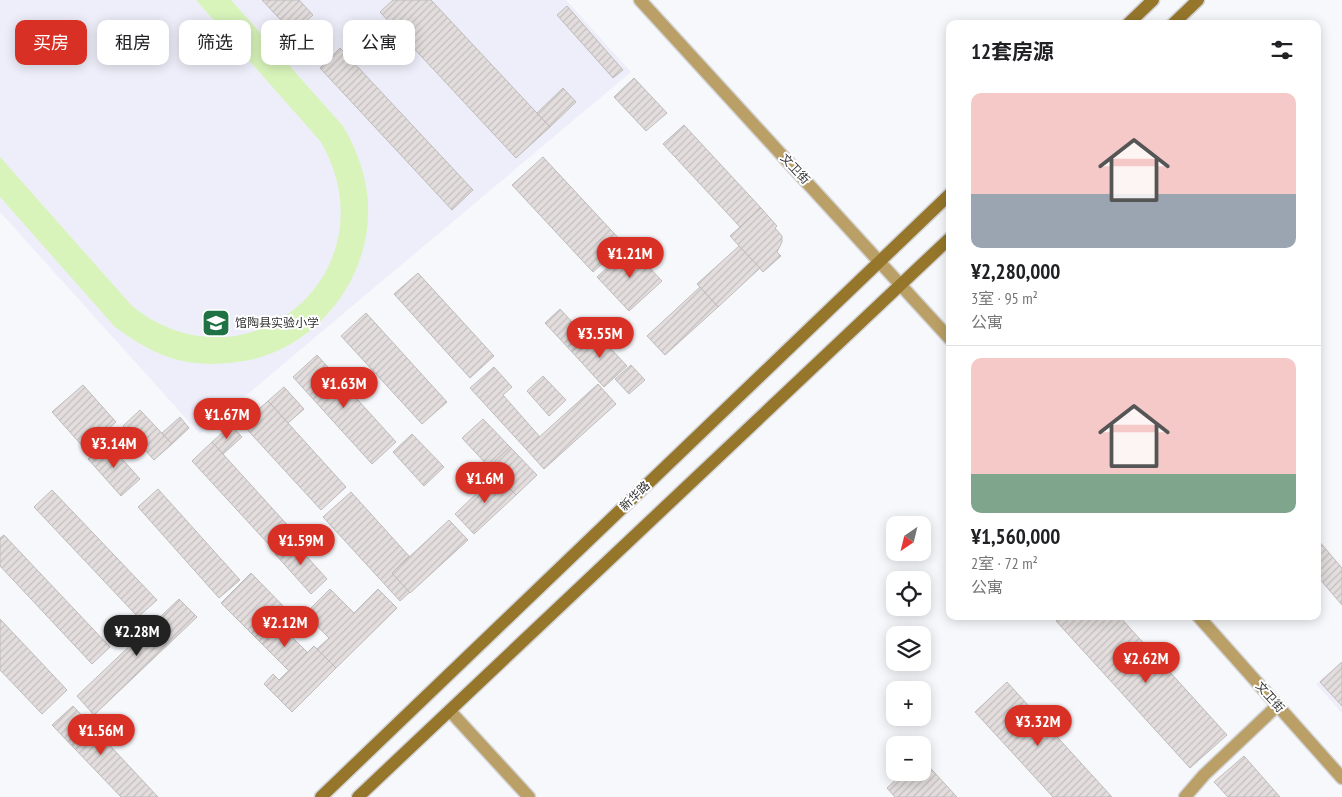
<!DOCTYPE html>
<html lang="zh">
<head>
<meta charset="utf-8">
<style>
  body { margin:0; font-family:"PT Sans Narrow","Noto Sans SC",sans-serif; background:#f2f2f2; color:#202124; height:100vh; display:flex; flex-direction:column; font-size:19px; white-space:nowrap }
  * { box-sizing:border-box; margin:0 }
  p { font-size:16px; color:#757577 }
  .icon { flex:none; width:28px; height:28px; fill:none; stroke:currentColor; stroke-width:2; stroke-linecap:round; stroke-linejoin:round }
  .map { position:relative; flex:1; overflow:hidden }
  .details { position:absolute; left:946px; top:20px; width:375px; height:600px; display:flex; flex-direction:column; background:#fff; border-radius:10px; box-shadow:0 2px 12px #0003 }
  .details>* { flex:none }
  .banner { position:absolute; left:15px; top:20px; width:475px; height:45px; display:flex; gap:10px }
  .needle { width:32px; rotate:215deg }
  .fabs { position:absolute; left:886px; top:516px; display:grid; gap:10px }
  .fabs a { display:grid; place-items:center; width:45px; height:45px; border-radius:10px; background:#fff; box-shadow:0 2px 12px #0003; font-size:25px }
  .price { position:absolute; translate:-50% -42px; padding:0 11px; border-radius:18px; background:#d93025; color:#fff; font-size:16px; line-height:32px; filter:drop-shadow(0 1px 2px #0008) }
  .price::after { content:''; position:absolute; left:50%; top:30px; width:15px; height:11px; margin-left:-8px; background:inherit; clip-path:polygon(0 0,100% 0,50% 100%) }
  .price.active { background:#222; color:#fff }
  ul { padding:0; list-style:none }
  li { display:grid; align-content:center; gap:10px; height:265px; padding:0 25px }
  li+li { border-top:1px solid #e0e0e0 }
  li span { display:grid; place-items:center; height:155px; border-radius:10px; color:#555 }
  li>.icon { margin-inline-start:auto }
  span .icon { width:90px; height:90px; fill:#fffc; stroke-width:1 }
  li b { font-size:21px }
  h2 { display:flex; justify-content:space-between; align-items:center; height:60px; padding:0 25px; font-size:21px }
  .chip { padding:0 18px; border-radius:10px; background:#fff; box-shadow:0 2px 12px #0003; font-size:18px; line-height:45px }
  .chip.active { background:#d93025; color:#fff }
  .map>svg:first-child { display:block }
</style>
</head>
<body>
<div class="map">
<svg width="1342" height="797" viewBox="0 0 1342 797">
  <defs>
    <pattern id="building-hatch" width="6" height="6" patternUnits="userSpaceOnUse" patternTransform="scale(1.25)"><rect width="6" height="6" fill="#e3dedd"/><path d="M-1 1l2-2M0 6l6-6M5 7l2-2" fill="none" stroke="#c3bfbe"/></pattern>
  </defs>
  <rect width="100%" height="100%" fill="#f7f8fc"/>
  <g fill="#eeeefa">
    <polygon points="0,0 566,0 631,72 200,434 0,212"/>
    <polygon points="1342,661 1342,713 1316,684"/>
  </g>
  <path fill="#d8f4ba" d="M196 0H231L343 126C354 145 362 164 366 186 380 264 326 343 250 360 224 365 196 366 171 358 150 351 133 340 115 327L0 197V157L133 307C249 397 394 270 321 142Z"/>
  <g fill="url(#building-hatch)" stroke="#c0bcbb">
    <polygon points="262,0 299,0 313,15 293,33"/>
    <polygon points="393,0 431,0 550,127 516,158 380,12"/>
    <polygon points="567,6 623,70 613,78 557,15"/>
    <polygon points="340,48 473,190 452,210 320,68"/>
    <polygon points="634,78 667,113 646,131 614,97"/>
    <polygon points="563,88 576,102 550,127 537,113"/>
    <polygon points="684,125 761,208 740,227 663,144"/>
    <polygon points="543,157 624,244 593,272 512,185"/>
    <polygon points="761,208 777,226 775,228 782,236 782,242 777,252 781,256 763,272 730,236"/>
    <polygon points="739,246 760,268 718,307 697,284"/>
    <polygon points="630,247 662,281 629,311 597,277"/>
    <polygon points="418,273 494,356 470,378 394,294"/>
    <polygon points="700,287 718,307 665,355 647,336"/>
    <polygon points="560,309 588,339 572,352 545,323"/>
    <polygon points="366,313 447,402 422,424 341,336"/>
    <polygon points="595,332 627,366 604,387 572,352"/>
    <polygon points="317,355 396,442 372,464 293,377"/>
    <polygon points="631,365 645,380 629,394 615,379"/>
    <polygon points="494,367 512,387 503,395 540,437 526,449 470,388"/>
    <polygon points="543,376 566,400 549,416 527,391"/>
    <polygon points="598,384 616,404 544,469 526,449"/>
    <polygon points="83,385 116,422 85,449 52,412"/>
    <polygon points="284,387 304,409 288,423 268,401"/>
    <polygon points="268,401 346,487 321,510 242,424"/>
    <polygon points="140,410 172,444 154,460 123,426"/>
    <polygon points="180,417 189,428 172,444 162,433"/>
    <polygon points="483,419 510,447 489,467 462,438"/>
    <polygon points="231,425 242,437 223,454 212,442"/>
    <polygon points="412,434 444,467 424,486 393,452"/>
    <polygon points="107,442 140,479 121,496 88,459"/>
    <polygon points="212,442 292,530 272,548 192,461"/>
    <polygon points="510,447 537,475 516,495 489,467"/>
    <polygon points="496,475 516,495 474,534 455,514"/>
    <polygon points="158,489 240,580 219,598 138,507"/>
    <polygon points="52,490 157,600 138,617 34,507"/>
    <polygon points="351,492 409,556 392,573 410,592 400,601 323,517"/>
    <polygon points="449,520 468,540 410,593 392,573"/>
    <polygon points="4,535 110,647 92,664 0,566 0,538"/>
    <polygon points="291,539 327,579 311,594 275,554"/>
    <polygon points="1318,540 1342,568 1342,605 1318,577"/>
    <polygon points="251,573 292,615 262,644 221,603"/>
    <polygon points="330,589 354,613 378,589 397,608 336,668 317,649 329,638 305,614"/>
    <polygon points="179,599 197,617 94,715 77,696"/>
    <polygon points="1062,616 1119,616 1227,735 1190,768 1056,621"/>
    <polygon points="0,619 67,690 42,714 0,670"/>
    <polygon points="281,626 307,652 289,671 262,644"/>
    <polygon points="314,646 336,668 292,712 264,684 273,674 279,680"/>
    <polygon points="1342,662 1342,706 1320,682"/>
    <polygon points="1007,682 1112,797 1053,797 975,712"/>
    <polygon points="73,706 158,797 121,797 52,725"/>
    <polygon points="1244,756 1280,797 1228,797 1214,782"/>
    <polygon points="922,759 957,797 895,797 887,788 904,772 922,772"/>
  </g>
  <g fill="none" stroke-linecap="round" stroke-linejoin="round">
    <defs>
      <g id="minor">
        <polyline points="450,711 529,797"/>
        <polyline points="1185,797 1204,775 1278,705"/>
      </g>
      <g id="tertiary">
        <polyline points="640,0 950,339"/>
        <polyline points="1198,616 1342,778"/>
      </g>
      <g id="secondary">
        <polyline points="1128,24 1153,0"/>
        <polyline points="1173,24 1198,0"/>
        <polyline points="321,797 950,194"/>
        <polyline points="358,797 950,238"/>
      </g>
    </defs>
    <use href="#minor" stroke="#d3d4d8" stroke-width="15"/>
    <use href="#tertiary" stroke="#d3d4d8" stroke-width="15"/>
    <use href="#secondary" stroke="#d3d4d8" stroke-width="15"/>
    <use href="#minor" stroke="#baa066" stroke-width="12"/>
    <use href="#tertiary" stroke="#baa066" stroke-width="12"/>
    <use href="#secondary" stroke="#95762b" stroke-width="12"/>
  </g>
  <defs>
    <symbol id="school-square" viewBox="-11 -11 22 22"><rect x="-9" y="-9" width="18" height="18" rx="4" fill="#1f7244" stroke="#fff"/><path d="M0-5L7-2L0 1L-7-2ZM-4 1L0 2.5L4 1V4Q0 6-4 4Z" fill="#fff"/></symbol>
  </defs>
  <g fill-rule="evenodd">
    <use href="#school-square" x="200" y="307" width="32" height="32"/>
  </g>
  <g text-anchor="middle" stroke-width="4" stroke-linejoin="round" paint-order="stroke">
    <g font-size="12" fill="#313133" stroke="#fff">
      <text transform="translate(795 169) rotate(47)" y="4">文卫街</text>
      <text transform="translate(635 496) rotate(-44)" y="4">新华路</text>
      <text transform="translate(1270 697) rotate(48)" y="4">文卫街</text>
    </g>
    <g font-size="12" fill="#313133" stroke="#fff" text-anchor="start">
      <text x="235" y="327">馆陶县实验小学</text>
    </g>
  </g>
</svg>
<div class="fabs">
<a><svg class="needle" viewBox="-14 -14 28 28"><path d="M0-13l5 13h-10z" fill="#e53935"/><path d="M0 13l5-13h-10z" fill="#757577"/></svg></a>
<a><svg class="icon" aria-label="locate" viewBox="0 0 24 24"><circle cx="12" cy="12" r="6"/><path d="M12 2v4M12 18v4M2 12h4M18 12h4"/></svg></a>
<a><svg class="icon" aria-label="layers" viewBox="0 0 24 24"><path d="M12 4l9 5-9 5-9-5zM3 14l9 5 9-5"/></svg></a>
<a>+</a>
<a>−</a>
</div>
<b class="price" style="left:630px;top:279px">¥1.21M</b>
<b class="price" style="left:600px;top:359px">¥3.55M</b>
<b class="price" style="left:344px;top:409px">¥1.63M</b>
<b class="price" style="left:227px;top:440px">¥1.67M</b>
<b class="price" style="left:114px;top:469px">¥3.14M</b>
<b class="price" style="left:485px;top:504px">¥1.6M</b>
<b class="price" style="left:301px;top:566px">¥1.59M</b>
<b class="price" style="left:285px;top:648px">¥2.12M</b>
<b class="price active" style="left:137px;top:657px">¥2.28M</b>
<b class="price" style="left:1146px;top:684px">¥2.62M</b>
<b class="price" style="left:1038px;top:747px">¥3.32M</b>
<b class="price" style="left:101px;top:756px">¥1.56M</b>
<div class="banner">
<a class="chip active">买房</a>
<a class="chip">租房</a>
<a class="chip">筛选</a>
<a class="chip">新上</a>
<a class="chip">公寓</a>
</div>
<section class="details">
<h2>12套房源<svg class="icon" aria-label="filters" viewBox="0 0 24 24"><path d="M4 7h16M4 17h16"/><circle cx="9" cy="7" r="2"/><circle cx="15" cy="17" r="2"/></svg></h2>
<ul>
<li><span style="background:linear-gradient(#f6c9c9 65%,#9aa5b1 0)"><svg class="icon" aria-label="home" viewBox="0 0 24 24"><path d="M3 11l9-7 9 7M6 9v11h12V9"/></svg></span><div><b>¥2,280,000</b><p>3室 · 95 m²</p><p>公寓</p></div></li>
<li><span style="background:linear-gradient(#f6c9c9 75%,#7fa58c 0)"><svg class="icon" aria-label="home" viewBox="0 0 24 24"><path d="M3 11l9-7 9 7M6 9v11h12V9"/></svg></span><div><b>¥1,560,000</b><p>2室 · 72 m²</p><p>公寓</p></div></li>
</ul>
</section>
</div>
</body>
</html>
